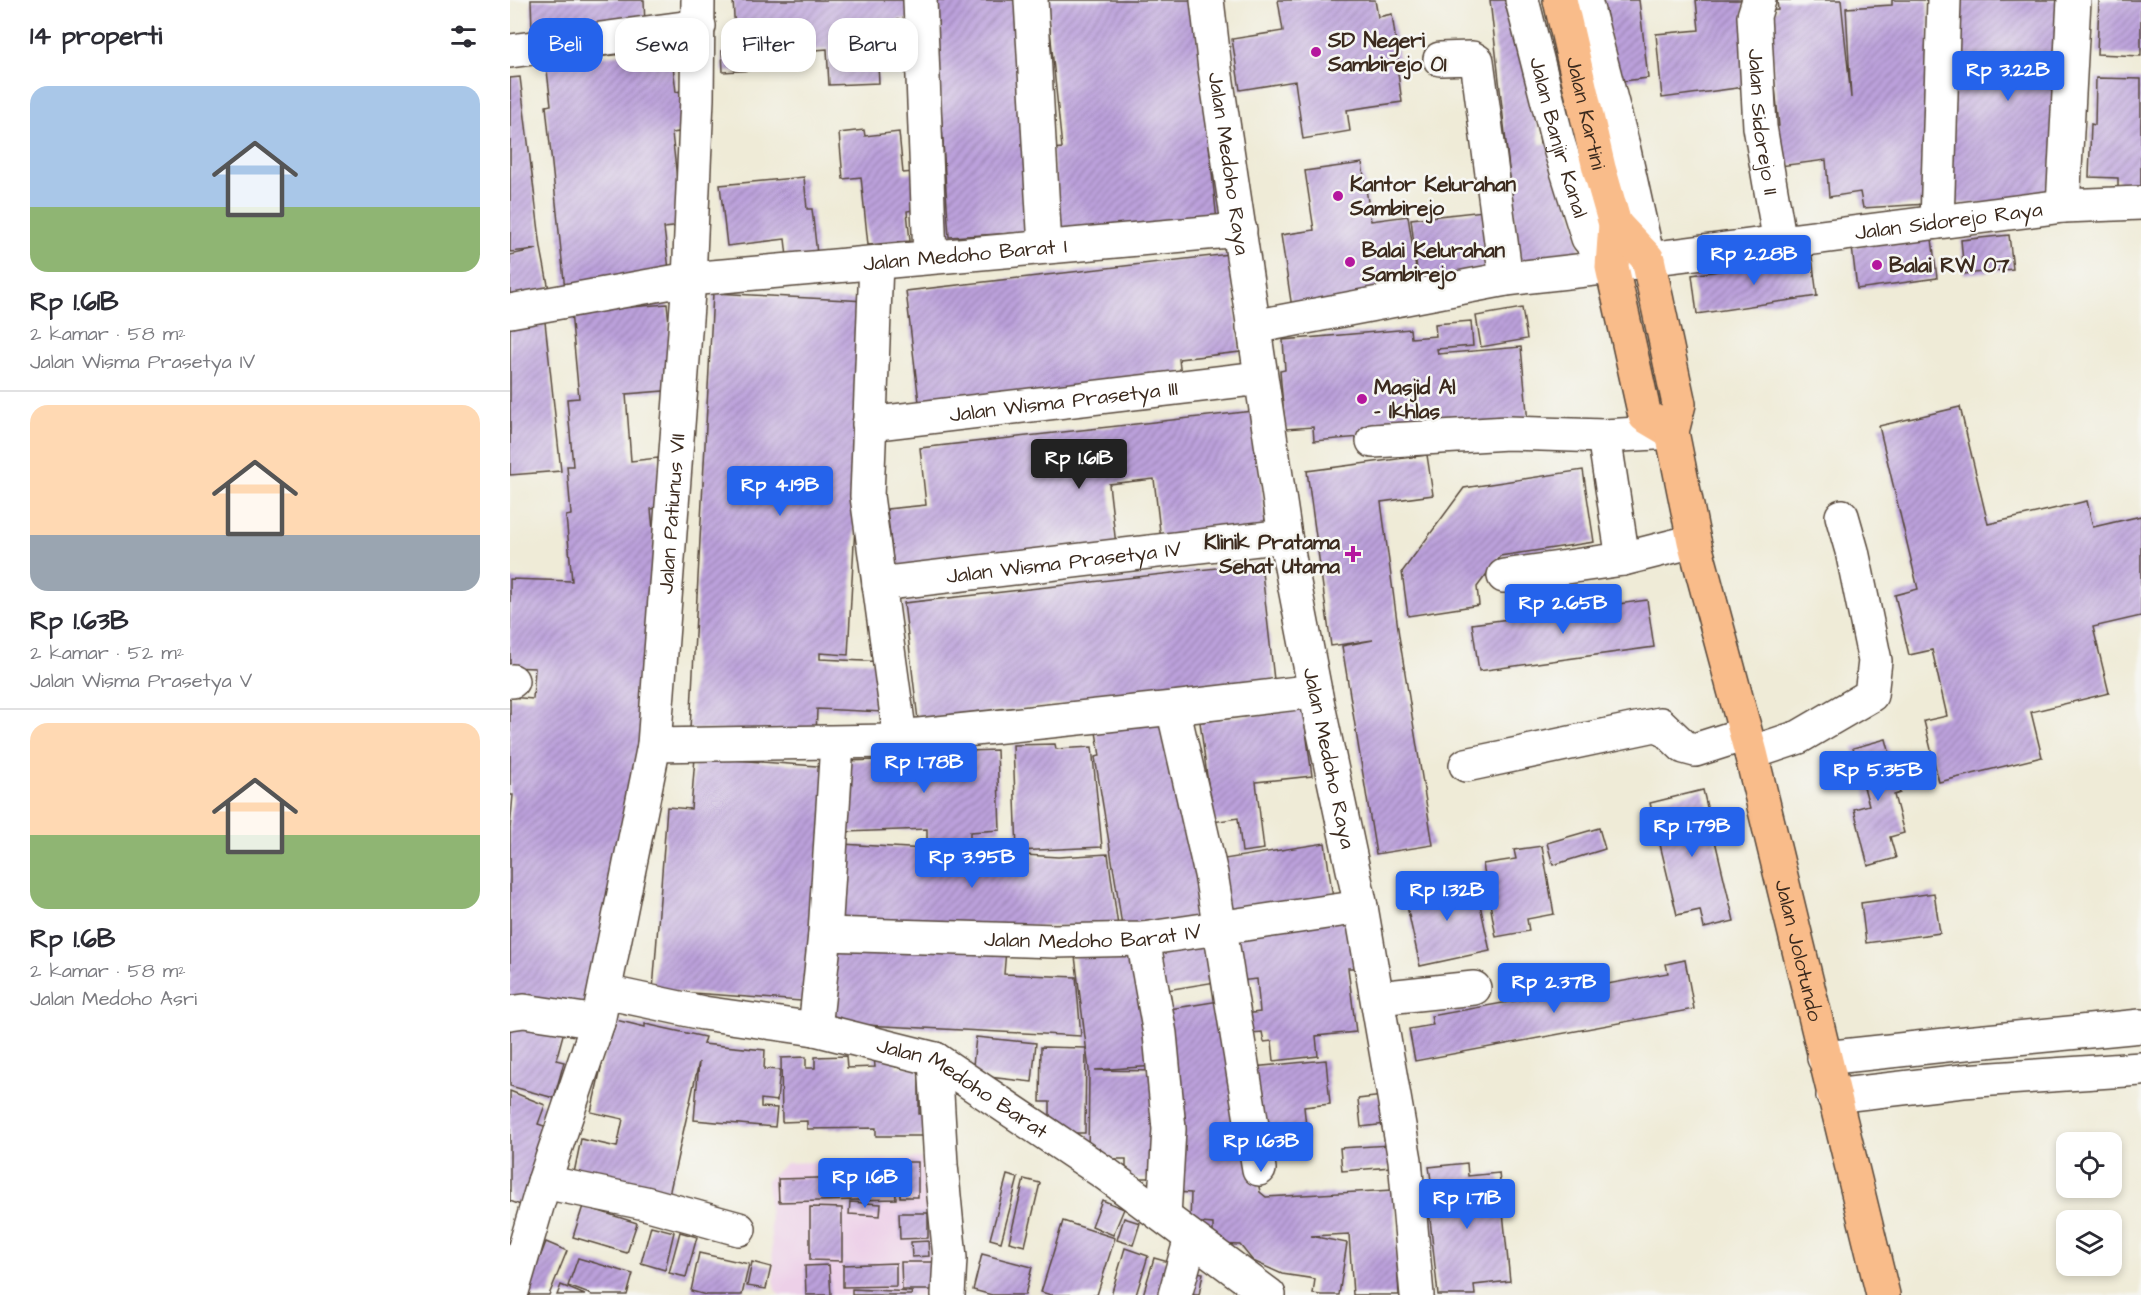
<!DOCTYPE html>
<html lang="id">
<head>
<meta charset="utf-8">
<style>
  body { margin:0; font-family:"Architects Daughter",sans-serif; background:#f7f7f7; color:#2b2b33; height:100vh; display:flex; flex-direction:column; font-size:22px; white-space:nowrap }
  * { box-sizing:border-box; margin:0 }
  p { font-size:20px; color:#7c7c81 }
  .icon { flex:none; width:33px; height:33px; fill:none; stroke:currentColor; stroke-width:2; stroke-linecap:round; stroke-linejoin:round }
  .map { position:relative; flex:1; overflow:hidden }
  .sheet { display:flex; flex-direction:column; background:#fff; width:510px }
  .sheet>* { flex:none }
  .top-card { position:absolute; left:18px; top:18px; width:570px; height:54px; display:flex; gap:12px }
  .buttons { position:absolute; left:1546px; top:1132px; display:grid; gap:12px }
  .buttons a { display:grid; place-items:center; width:66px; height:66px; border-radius:12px; background:#fff; box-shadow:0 3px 9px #0003; font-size:30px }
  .price { position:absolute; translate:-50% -51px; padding:0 14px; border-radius:6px; background:#2563eb; color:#fff; font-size:20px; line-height:39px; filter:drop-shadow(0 2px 3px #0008) }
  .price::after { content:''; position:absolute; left:50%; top:36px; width:18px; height:14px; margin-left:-9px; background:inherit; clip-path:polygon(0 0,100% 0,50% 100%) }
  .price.active { background:#222; color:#fff }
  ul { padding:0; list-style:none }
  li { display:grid; align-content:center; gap:12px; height:318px; padding:0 30px }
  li+li { border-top:2px solid #e1e1e2 }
  li span { display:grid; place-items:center; height:186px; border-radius:18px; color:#555 }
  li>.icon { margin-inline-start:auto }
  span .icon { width:108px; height:108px; fill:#fffc; stroke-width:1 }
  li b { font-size:26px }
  h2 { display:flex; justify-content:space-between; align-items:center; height:72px; padding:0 30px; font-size:26px }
  .pill { padding:0 21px; border-radius:18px; background:#fff; box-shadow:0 3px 9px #0003; font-size:21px; line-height:54px }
  .pill.active { background:#2563eb; color:#fff }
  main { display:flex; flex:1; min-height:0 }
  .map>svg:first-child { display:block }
</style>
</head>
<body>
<main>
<section class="sheet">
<h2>14 properti<svg class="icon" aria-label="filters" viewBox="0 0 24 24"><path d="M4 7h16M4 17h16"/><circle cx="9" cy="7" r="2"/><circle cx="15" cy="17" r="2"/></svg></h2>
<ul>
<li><span style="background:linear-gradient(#a9c7e8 65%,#8fb573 0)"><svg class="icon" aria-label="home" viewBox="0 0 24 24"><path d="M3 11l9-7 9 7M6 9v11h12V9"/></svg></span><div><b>Rp 1.61B</b><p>2 kamar · 58 m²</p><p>Jalan Wisma Prasetya IV</p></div></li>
<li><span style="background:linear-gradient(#ffd9b3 70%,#9aa5b1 0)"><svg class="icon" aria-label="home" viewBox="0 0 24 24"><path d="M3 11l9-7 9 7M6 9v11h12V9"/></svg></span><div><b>Rp 1.63B</b><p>2 kamar · 52 m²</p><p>Jalan Wisma Prasetya V</p></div></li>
<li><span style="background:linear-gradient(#ffd9b3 60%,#8fb573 0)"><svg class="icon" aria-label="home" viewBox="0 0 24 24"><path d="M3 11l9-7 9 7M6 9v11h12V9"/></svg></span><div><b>Rp 1.6B</b><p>2 kamar · 58 m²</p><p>Jalan Medoho Asri</p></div></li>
</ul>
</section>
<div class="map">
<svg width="1631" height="1295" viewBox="0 0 1631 1295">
  <defs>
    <pattern id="building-hatch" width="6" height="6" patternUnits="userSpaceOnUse" patternTransform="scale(1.5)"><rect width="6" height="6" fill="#bca1dc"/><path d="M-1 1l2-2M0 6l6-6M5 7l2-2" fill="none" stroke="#9a83b2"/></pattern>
  </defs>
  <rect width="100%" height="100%" fill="#f6f6f2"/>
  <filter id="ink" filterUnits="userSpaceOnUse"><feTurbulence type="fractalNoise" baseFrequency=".0167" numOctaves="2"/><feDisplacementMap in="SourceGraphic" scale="12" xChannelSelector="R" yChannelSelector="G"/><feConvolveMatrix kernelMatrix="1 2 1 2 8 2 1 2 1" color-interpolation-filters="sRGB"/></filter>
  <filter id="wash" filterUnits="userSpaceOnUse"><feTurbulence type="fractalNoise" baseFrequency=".008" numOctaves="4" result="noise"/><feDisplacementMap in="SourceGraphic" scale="24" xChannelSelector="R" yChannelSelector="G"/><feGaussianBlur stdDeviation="1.35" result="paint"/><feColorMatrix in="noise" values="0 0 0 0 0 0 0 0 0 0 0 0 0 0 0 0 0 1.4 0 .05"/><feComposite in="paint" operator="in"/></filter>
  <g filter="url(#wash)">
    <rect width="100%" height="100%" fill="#efebd7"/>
    <polygon fill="#edd0e8" points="412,1158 417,1204 436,1245 437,1295 270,1295 265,1290 257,1180 276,1163"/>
    <g id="blocks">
      <g fill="url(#building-hatch)">
        <polygon points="21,0 134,0 135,26 22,30"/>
        <polygon points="223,0 403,0 404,19 387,20 388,45 367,46 369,83 319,85 317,49 293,51 294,67 213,72 212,51 226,50"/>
        <polygon points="424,0 509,0 524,232 439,237"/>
        <polygon points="537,0 684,0 707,221 551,236 542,149 552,148"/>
        <polygon points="768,0 865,0 868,17 882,14 889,65 887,66 892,102 837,110 840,131 793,139 785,81 730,90 722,39 773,31"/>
        <polygon points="980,0 1009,0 1030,144 1040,143 1067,229 1071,260 1010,267"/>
        <polygon points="1090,0 1129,0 1138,78 1105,82 1096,10 1091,10"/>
        <polygon points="1186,0 1233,0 1242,86 1152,98 1146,34 1189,30"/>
        <polygon points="1267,0 1331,0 1341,98 1336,8 1382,5 1382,0 1417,0 1425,123 1417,204 1353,208 1350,192 1319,197 1316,160 1270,166 1266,127 1269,126 1257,11 1268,10"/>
        <polygon points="1446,0 1557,0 1551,202 1495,205 1440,203"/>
        <polygon points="1589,0 1631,0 1631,56 1587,54"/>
        <polygon points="161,49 166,92 171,91 176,131 162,133 172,226 154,228 160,278 55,290 36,106 41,105 36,62"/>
        <polygon points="10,77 31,248 39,290 0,298 0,255 27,249 0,252 0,78"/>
        <polygon points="1586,78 1631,79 1631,188 1608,188 1608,178 1579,177 1581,124 1585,125"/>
        <polygon points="354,130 355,136 389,132 393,173 404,172 408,209 397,211 400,241 358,245 351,177 333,179 329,133"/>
        <polygon points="852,163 861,221 898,216 909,289 782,308 771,235 804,230 795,171"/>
        <polygon points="294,177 297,209 302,209 308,263 278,266 275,239 217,246 210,185"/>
        <polygon points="983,210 990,269 908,278 901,219"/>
        <polygon points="1421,231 1427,278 1347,289 1342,247"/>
        <polygon points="1499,235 1503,269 1454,274 1451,240"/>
        <polygon points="719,254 730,352 669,359 671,377 410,411 396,291"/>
        <polygon points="1302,257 1307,296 1187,314 1182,275"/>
        <polygon points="203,293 357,301 338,655 310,653 310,659 376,662 374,712 307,709 306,736 180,729"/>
        <polygon points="157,304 166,390 116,394 121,461 148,458 153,507 141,509 148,582 136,704 88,1009 0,1005 0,829 3,795 0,795 0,697 23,699 25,668 0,667 0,579 62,581 56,516 61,515 57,466 63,466 57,399 69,398 61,312"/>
        <polygon points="1012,308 1017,339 971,347 966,316"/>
        <polygon points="961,321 963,346 927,349 928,354 1011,347 1018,423 804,441 803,427 775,429 770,371 775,370 773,340 900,329 901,338 926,336 925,324"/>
        <polygon points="35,322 51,471 0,475 0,326"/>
        <polygon points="1450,407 1478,524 1577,501 1583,527 1631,516 1631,616 1583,627 1599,693 1521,712 1532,757 1429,782 1414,721 1437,716 1422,650 1399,655 1385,595 1408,589 1369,426"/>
        <polygon points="743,411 756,529 651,540 644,479 599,484 606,545 384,570 377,509 416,505 410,448"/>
        <polygon points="917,455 923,495 871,502 889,636 923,845 866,854 832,646 863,640 821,646 797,471"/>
        <polygon points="1073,470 1084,542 990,556 967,587 969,605 898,616 892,572 954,488"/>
        <polygon points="751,563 764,680 408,720 394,603"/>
        <polygon points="1137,600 1144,647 969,671 962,624"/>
        <polygon points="793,709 802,776 746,782 754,849 732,852 728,818 703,822 690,722"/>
        <polygon points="659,714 656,745 661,777 669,776 701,923 613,934 607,891 585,757 590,756 585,726"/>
        <polygon points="1376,739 1390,793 1384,795 1394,833 1380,837 1386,858 1358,866 1344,809 1359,805 1343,748"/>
        <polygon points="545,744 546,749 582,747 592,847 507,851 503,745"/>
        <polygon points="487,750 490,830 460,832 460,841 417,842 417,829 335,832 333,761 370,760 370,754"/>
        <polygon points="185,757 320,767 304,1002 143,990 157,807 181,809"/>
        <polygon points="1193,790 1224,921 1194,928 1190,910 1167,915 1140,803"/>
        <polygon points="1089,828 1095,849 1043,865 1037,843"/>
        <polygon points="815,843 824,905 717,921 708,860"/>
        <polygon points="332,844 548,857 598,854 608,926 327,926"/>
        <polygon points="1032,846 1044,914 1017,919 1019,931 986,937 973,864 1006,859 1004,850"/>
        <polygon points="964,877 980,951 910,966 894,892"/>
        <polygon points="1424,893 1430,933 1356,943 1351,903"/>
        <polygon points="844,918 849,968 838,968 846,1032 806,1036 808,1056 764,1061 762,1041 754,1042 752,1032 730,1034 727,1015 750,1012 747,979 720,982 715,932"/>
        <polygon points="704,934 712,981 651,991 643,944"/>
        <polygon points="320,942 496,950 494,974 566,977 571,1036 316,1023"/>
        <polygon points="631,947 646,1066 585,1070 651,1071 650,1178 616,1178 616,1159 578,1159 579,1070 565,956"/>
        <polygon points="1175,960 1184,1009 905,1061 899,1029 923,1025 921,1016 1158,973 1156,964"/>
        <polygon points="715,1000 750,1192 756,1197 883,1190 889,1295 843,1295 839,1234 801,1236 837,1243 829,1295 811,1295 803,1294 805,1279 772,1274 743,1261 730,1245 703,1244 703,1224 680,1222 681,1193 664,1192 654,1010"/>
        <polygon points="4,1017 54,1031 46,1060 54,1062 44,1098 0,1086 0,1031"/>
        <polygon points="102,1019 135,1027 135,1024 195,1037 193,1044 255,1050 254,1069 270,1070 267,1101 251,1099 251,1107 267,1108 265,1127 184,1120 189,1062 159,1195 64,1173 71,1139 107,1147 113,1119 81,1112"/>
        <polygon points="466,1037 526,1043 522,1082 462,1075"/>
        <polygon points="531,1047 576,1048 575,1133 540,1133 540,1102 530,1102"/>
        <polygon points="336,1056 337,1068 365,1067 364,1057 386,1056 386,1067 409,1067 409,1114 421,1114 421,1136 366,1136 366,1128 297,1129 297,1121 272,1122 271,1058 296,1057 296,1068 305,1068 305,1057"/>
        <polygon points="816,1060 820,1104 794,1107 798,1145 750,1150 742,1067"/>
        <polygon points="0,1091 35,1105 28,1124 43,1129 13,1206 0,1201"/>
        <polygon points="873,1096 876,1124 851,1127 848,1099"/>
        <polygon points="880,1145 881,1167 832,1171 830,1148"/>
        <rect x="390" y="1162" width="18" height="35"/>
        <polygon points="957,1163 958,1176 989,1173 1000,1281 964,1285 965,1295 928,1295 916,1181 921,1180 919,1167"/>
        <polygon points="497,1175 508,1178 491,1242 480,1239"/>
        <polygon points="385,1176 386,1199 269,1202 268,1179"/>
        <polygon points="514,1179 530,1183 515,1246 499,1242"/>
        <polygon points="592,1200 614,1209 603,1235 582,1226"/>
        <polygon points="340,1202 371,1204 370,1216 339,1214"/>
        <polygon points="73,1206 127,1223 117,1253 63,1237"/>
        <polygon points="300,1207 332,1208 332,1261 300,1260"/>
        <polygon points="389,1213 418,1213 418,1238 390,1239"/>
        <polygon points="614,1218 630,1223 623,1245 607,1240"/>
        <polygon points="553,1221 605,1238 587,1295 541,1295 531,1292"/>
        <polygon points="141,1226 164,1232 155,1270 131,1263"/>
        <polygon points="170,1232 187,1237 176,1277 159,1273"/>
        <polygon points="418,1241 419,1256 402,1257 401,1242"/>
        <polygon points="36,1242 57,1251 39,1295 15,1295"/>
        <polygon points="615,1248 638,1256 626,1295 601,1295"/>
        <polygon points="189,1253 239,1264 232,1295 196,1295 181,1291"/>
        <polygon points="472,1254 522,1267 515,1295 482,1295 463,1290"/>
        <polygon points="68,1258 123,1274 117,1295 82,1295 58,1286"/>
        <polygon points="644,1258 669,1265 660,1295 633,1295"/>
        <polygon points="242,1262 261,1267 256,1289 237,1286"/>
        <polygon points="391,1262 431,1262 431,1290 392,1290"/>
        <polygon points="386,1263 386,1286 333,1287 333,1265"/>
        <polygon points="319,1265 321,1295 296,1295 295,1266"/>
        <polygon points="680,1271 693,1273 689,1295 676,1295"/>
        <polygon points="51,1285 75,1295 47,1295"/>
        <polygon points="342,1289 402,1292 401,1295 342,1295"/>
      </g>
    </g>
  </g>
  <g filter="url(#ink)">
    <use href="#blocks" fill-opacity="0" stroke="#56473a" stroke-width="1.5"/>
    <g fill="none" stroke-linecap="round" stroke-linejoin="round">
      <defs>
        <g id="minor">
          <polyline points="410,0 420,257"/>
          <polyline points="521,0 535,247"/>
          <path id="s1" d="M697 0 705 69 775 536 805 691 851 907 895 1160 907 1295"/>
          <path id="s2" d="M1012 0 1048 142 1078 238 1102 267"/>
          <polyline points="1075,0 1113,146 1138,259"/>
          <path id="s3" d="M1249 0 1244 16 1250 127 1270 243"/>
          <polyline points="0,51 189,26"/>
          <polyline points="930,59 962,58 967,61 996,279"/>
          <polyline points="1553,206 1564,0"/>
          <polyline points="1427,222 1434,0"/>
          <polyline points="366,263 357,496 390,737"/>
          <path id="s4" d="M0 311 179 279 730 230"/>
          <path id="s5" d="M743 327 996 279 1102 267 1138 259 1553 206 1631 203"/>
          <path id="s6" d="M359 424 750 378"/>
          <polyline points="863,441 998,433 1094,436 1162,432"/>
          <polyline points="1113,559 1184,541"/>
          <polyline points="994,576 1113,559 1094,436"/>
          <path id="s7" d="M369 584 775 536"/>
          <polyline points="0,681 2,681"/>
          <polyline points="663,708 701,874 749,1169"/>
          <polyline points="144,745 381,741 390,737 663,708 805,691"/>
          <polyline points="1241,753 1289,737 1361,695 1365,661 1342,551 1332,516"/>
          <polyline points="956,765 1150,724 1174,747 1185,750 1235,734"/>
          <path id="s8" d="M315 934 545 941 633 939 851 907"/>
          <polyline points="633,939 650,1034 659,1129 654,1216"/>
          <path id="s9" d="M95 992 193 1013 305 1029 425 1059 596 1174 759 1295"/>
          <polyline points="868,998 964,988"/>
          <polyline points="0,1013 14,1011 88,1022"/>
          <polyline points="305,1029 315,934 327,743"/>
          <polyline points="1314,1058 1445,1044 1631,1026"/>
          <polyline points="425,1059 431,1165 440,1258 438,1295"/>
          <polyline points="1323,1096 1453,1081 1631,1069"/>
          <polyline points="34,1182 135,1203 229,1229"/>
          <path id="s10" d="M1 1295 34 1182 88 1022 144 745 179 279 187 99 188 0"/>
          <polyline points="665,1295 681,1238"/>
        </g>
        <g id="major">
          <path id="s11" d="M1050 0 1089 168 1105 224 1102 267 1135 416 1162 432"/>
          <path id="s12" d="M1105 224 1138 259 1169 404 1162 432 1184 541 1241 753 1373 1295"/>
        </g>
      </defs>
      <use href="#minor" stroke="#56473a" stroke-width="36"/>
      <use href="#major" stroke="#56473a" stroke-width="36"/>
      <use href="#minor" stroke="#fff" stroke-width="33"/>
      <use href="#major" stroke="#f9bc8a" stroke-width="33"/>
    </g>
  </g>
  <g fill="#b5179e" stroke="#f6f6f2" stroke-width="2">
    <circle cx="806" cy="52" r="6"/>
    <circle cx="828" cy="196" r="6"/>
    <circle cx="840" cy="262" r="6"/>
    <circle cx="1367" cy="265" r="6"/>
    <circle cx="852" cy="399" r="6"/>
    <path d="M840 545h6v6h6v6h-6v6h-6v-6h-6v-6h6z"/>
  </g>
  <g text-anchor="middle" stroke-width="5" stroke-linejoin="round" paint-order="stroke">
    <g font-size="21" font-weight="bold" fill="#3b2a1e" stroke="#f6f6f2" text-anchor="start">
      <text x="818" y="47">SD Negeri<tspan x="818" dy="24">Sambirejo 01</tspan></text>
      <text x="840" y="191">Kantor Kelurahan<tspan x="840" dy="24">Sambirejo</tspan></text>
      <text x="852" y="257">Balai Kelurahan<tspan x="852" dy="24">Sambirejo</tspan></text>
      <text x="1379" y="272">Balai RW 07</text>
      <text x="864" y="394">Masjid Al<tspan x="864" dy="24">- Ikhlas</tspan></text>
      <text x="830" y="549" text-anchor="end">Klinik Pratama<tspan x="830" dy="24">Sehat Utama</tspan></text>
    </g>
    <g font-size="21" fill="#3b2a1e" stroke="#f6f6f2">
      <text dy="7" stroke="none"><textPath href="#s11" startOffset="116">Jalan Kartini</textPath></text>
      <text dy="7" stroke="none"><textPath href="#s3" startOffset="123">Jalan Sidorejo II</textPath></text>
      <text dy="7" stroke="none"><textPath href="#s2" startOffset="142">Jalan Banjir Kanal</textPath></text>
      <text dy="7" stroke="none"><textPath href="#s1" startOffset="165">Jalan Medoho Raya</textPath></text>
      <text dy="7" stroke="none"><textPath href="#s5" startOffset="704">Jalan Sidorejo Raya</textPath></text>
      <text dy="7" stroke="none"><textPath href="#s4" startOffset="459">Jalan Medoho Barat I</textPath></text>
      <text dy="7" stroke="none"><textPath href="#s6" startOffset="196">Jalan Wisma Prasetya III</textPath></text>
      <text dy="7" stroke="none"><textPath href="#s10" startOffset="801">Jalan Patiunus VII</textPath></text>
      <text dy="7" stroke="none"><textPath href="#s7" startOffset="186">Jalan Wisma Prasetya IV</textPath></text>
      <text dy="7" stroke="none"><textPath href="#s1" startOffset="768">Jalan Medoho Raya</textPath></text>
      <text dy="7" stroke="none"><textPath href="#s8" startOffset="268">Jalan Medoho Barat IV</textPath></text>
      <text dy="7" stroke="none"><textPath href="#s12" startOffset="759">Jalan Jolotundo</textPath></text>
      <text dy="7" stroke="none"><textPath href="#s9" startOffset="374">Jalan Medoho Barat</textPath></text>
    </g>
  </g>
</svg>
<div class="buttons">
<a><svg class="icon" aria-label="locate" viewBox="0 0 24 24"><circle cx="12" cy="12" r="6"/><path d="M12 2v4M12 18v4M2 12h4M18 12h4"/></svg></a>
<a><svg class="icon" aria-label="layers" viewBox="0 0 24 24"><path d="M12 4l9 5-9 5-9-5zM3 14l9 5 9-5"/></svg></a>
</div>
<b class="price" style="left:1498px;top:102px">Rp 3.22B</b>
<b class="price" style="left:1244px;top:286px">Rp 2.28B</b>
<b class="price active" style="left:569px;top:490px">Rp 1.61B</b>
<b class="price" style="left:270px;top:517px">Rp 4.19B</b>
<b class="price" style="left:1053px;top:635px">Rp 2.65B</b>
<b class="price" style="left:414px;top:794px">Rp 1.78B</b>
<b class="price" style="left:1368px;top:802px">Rp 5.35B</b>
<b class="price" style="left:1182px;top:858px">Rp 1.79B</b>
<b class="price" style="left:462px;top:889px">Rp 3.95B</b>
<b class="price" style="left:937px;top:922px">Rp 1.32B</b>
<b class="price" style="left:1044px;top:1014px">Rp 2.37B</b>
<b class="price" style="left:751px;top:1173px">Rp 1.63B</b>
<b class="price" style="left:355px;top:1209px">Rp 1.6B</b>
<b class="price" style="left:957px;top:1230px">Rp 1.71B</b>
<div class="top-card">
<a class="pill active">Beli</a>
<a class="pill">Sewa</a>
<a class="pill">Filter</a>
<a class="pill">Baru</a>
</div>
</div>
</main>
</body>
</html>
